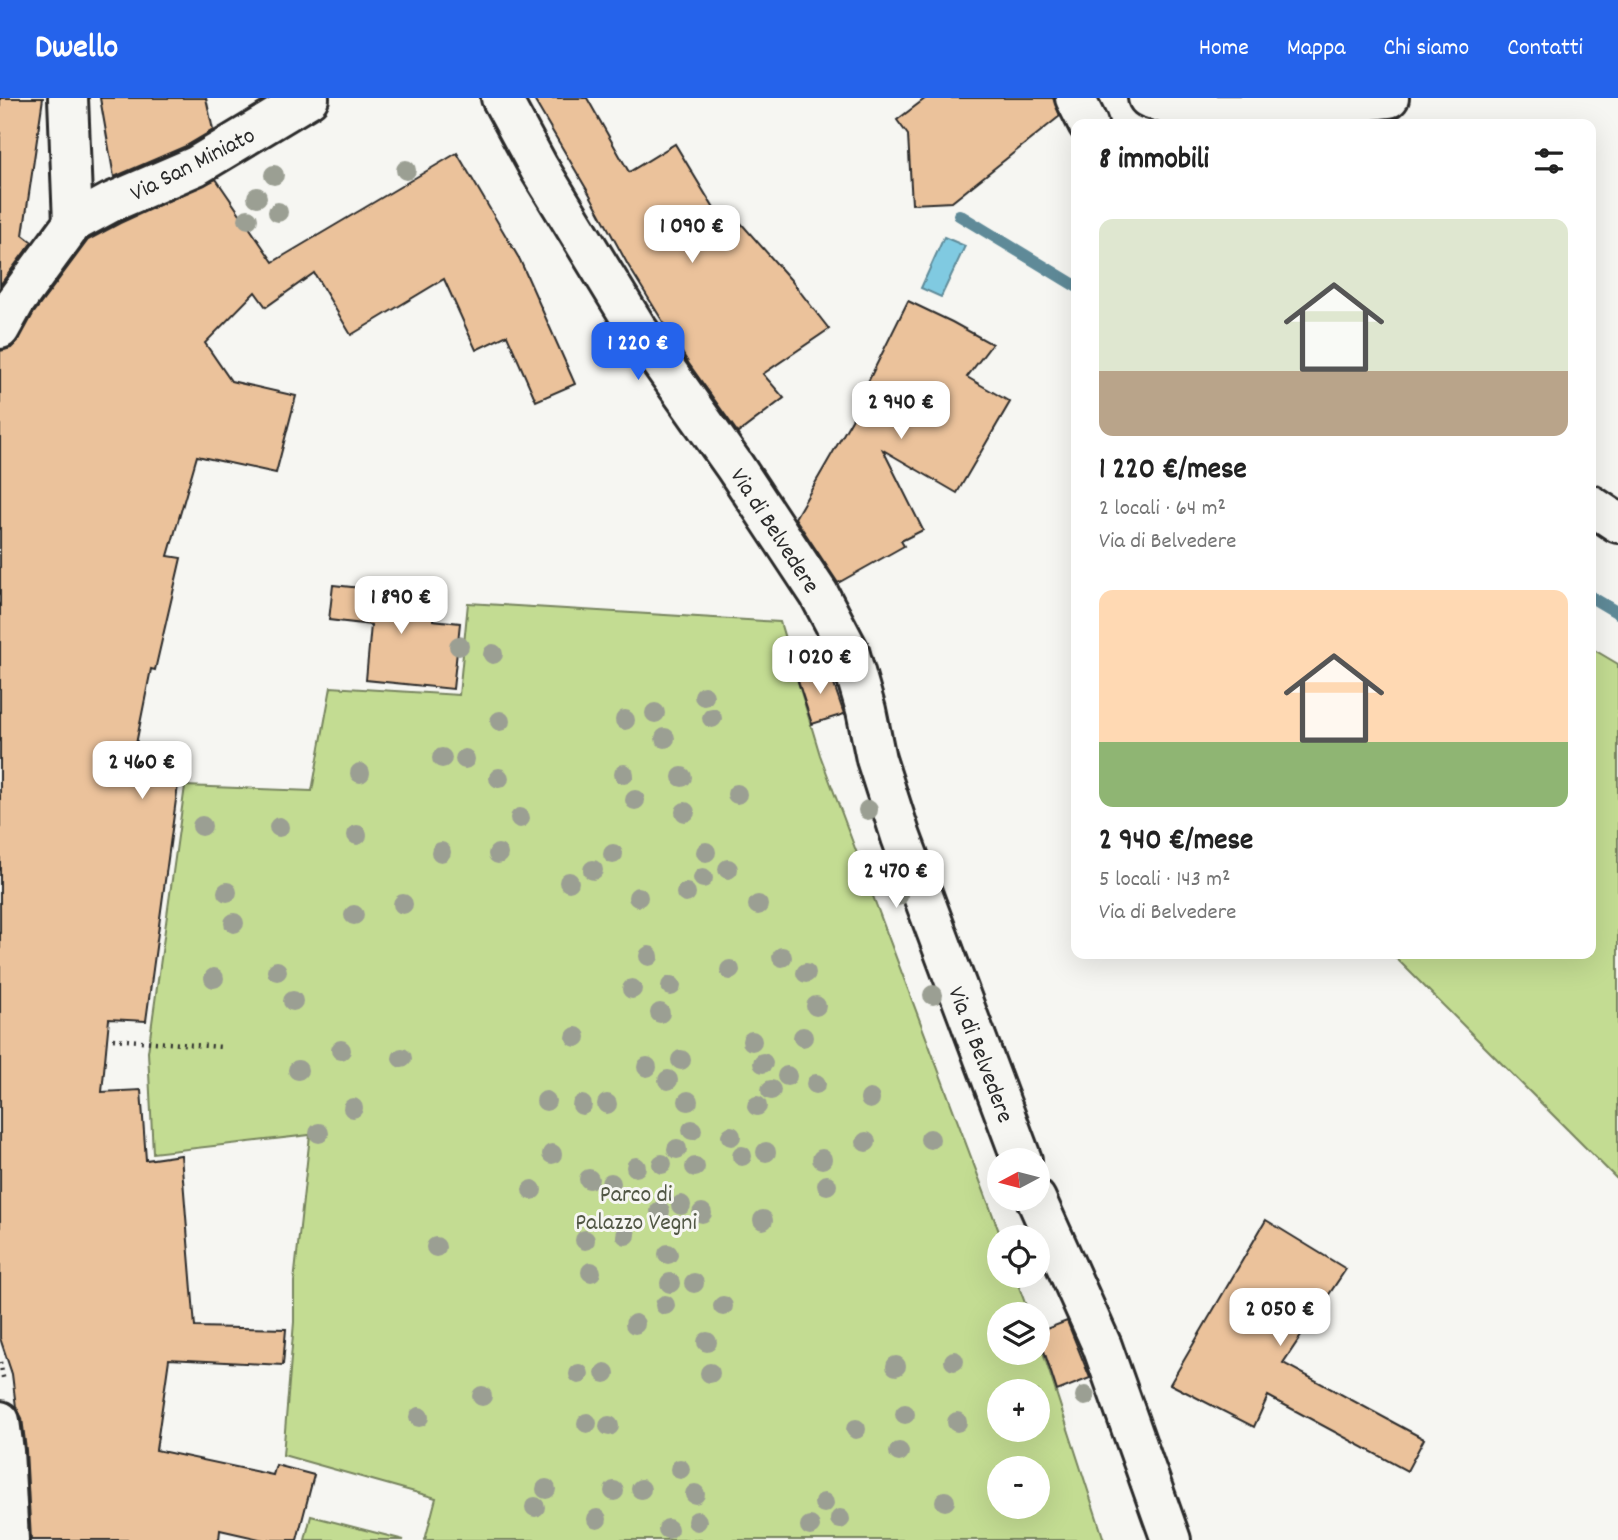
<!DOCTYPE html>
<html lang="it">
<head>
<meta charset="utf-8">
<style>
  body { margin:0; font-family:Dekko,sans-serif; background:#f2f2f2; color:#222; height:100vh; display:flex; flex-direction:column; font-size:26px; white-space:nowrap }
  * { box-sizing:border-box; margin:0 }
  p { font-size:23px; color:#767676 }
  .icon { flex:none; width:38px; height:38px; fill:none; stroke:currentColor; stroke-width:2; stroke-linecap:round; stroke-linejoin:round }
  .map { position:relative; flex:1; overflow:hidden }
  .panel { position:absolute; left:1071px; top:21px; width:525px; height:840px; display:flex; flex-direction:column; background:#fff; border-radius:14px; box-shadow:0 7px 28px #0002 }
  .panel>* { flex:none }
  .needle { width:46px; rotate:263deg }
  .fabs { position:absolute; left:987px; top:1050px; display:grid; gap:14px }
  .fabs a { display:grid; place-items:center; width:63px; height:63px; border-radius:50%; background:#fff; box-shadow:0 7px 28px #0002; font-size:35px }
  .price { position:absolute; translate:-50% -60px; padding:0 16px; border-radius:14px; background:#fff; color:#222; font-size:23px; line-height:46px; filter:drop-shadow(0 2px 4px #0008) }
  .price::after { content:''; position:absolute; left:50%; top:42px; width:21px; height:16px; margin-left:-10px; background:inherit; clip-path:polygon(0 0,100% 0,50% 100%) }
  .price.current { background:#2563eb; color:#fff }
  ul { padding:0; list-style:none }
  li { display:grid; align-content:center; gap:14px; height:371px; padding:0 28px }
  li span { display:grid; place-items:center; height:217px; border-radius:14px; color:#555 }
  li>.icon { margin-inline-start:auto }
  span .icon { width:126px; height:126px; fill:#fffc; stroke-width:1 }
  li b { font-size:30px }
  h2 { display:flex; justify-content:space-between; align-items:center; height:84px; padding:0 28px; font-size:30px }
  header { display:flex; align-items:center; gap:42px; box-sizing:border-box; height:98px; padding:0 35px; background:#2563eb; color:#fff }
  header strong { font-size:33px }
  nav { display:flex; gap:38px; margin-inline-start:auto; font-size:24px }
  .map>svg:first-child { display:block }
</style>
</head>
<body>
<header>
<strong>Dwello</strong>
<nav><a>Home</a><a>Mappa</a><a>Chi siamo</a><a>Contatti</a></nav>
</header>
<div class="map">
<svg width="1618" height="1442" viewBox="0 0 1618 1442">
  <rect width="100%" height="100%" fill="#f6f6f2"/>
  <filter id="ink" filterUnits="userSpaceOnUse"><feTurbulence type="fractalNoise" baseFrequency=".0143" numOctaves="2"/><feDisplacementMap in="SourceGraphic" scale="14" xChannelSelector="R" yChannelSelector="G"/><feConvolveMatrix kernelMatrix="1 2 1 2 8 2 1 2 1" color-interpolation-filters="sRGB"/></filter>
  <g filter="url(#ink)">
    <g fill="#c3dc92" stroke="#77845e" stroke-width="2" fill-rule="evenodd">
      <path d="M468 505 780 524 820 657 1001 1139 999 1178H1015L1029 1216H999V1255H1038V1239L1104 1442H425L436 1400 283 1357 294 1224V1184L310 1037 153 1055 148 954 185 688 312 693 331 589 459 597ZM999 1293H1038V1332H999ZM999 1370H1038V1409H999Z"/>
      <polygon points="1591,550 1618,566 1618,1082 1392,856 1591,856"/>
      <polygon points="311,1418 404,1442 305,1442"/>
    </g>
    <polygon fill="#80cae1" stroke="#5e8a98" stroke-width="2" points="944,139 965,148 941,199 921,190"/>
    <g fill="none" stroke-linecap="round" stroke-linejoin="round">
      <g stroke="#5e8a98" stroke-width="12">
        <polyline points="959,117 1076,188"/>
        <polyline points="1591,499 1618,515"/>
      </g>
    </g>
    <g fill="#ebc29b" stroke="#2b2b2b" stroke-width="2">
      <polygon points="0,0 43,0 23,137 32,144 0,187"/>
      <polygon points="100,0 206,0 213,32 186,48 114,79"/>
      <polygon points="533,0 587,0 629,74 675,46 727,132 740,124 790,181 829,231 763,276 784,300 738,335 689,266 628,167 590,97"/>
      <polygon points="926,0 1053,0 1060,18 952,104 912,106 908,37 897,22"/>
      <polygon points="457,55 520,162 575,286 536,303 507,237 476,252 444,181 351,237 314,175 266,209 255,194 205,245 231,283 296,298 276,375 197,358 168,458 181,460 155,572 151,571 129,681 178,687 146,923 109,921 102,994 141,992 146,1062 181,1057 195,1229 286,1231 283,1267 169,1261 156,1352 273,1377 276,1367 314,1377 297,1442 264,1442 220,1432 219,1442 31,1442 26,1352 22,1320 16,1309 12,1276 0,1240 0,253 11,250 19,242 33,216 88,142 120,125 216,81 273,164"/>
      <polygon points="908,203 952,224 992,246 967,279 1010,304 957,395 883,352 923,432 901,443 904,448 838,485 795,420 869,292 862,296"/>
      <polygon points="333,487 435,498 433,522 460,525 453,591 366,582 371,527 329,522"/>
      <polygon points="828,569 844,616 812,626 797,580"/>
      <polygon points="1266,1122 1346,1171 1283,1265 1424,1341 1407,1373 1268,1298 1254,1329 1170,1286"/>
      <polygon points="1067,1223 1090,1280 1057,1293 1038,1234"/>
    </g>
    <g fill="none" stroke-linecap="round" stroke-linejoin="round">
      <defs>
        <g id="street">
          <polyline points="501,0 539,70 638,232 735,369 819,496 849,553 866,612 876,661 901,739 1022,1062"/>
          <polyline points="1075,0 1088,26"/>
          <polyline points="1148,0 1175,9 1210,17 1247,17 1389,0"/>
          <polyline points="73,125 110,105 196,68 309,0"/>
          <polyline points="0,231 15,204 73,125 68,0"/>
          <polyline points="1591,407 1618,425"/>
          <polyline points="1036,1101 1102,1248 1171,1442"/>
          <polyline points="0,1323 4,1353 9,1442"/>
        </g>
      </defs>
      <use href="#street" stroke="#2b2b2b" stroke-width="44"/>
      <g stroke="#2b2b2b" stroke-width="4.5" stroke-dasharray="2 5" stroke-linecap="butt">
        <polyline points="113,941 222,949"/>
        <polyline points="0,1264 4,1284"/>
      </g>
      <use href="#street" stroke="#f6f6f2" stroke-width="38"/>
    </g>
    <g fill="#9b9f93">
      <circle cx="406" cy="72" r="10"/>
      <circle cx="274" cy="77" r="10"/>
      <circle cx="257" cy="99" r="10"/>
      <circle cx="278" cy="114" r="10"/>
      <circle cx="248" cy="121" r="10"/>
      <circle cx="459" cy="548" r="10"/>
      <circle cx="493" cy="556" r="10"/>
      <circle cx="704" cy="598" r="10"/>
      <circle cx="655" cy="615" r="10"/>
      <circle cx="712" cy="620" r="10"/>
      <circle cx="625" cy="622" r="10"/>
      <circle cx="500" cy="623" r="10"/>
      <circle cx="665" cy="640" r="10"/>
      <circle cx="442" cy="660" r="10"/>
      <circle cx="465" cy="661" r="10"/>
      <circle cx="360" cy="675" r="10"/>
      <circle cx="624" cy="676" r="10"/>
      <circle cx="682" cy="679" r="10"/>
      <circle cx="499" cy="680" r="10"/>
      <circle cx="737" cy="696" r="10"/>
      <circle cx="635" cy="702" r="10"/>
      <circle cx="868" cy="712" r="10"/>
      <circle cx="685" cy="714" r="10"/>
      <circle cx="520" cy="720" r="10"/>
      <circle cx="202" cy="728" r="10"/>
      <circle cx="279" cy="729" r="10"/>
      <circle cx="357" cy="737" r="10"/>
      <circle cx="441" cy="754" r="10"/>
      <circle cx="706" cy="754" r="10"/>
      <circle cx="498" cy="756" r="10"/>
      <circle cx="613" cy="756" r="10"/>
      <circle cx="728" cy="771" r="10"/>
      <circle cx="593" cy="772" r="10"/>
      <circle cx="703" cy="780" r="10"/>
      <circle cx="569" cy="784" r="10"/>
      <circle cx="227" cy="794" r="10"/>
      <circle cx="686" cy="795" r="10"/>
      <circle cx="898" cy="798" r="10"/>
      <circle cx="638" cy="799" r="10"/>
      <circle cx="403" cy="806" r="10"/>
      <circle cx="758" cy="807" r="10"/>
      <circle cx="354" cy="817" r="10"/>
      <circle cx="234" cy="825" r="10"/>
      <circle cx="649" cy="858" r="10"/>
      <circle cx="782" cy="859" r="10"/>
      <circle cx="730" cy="872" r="10"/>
      <circle cx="277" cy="873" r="10"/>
      <circle cx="806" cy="875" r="10"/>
      <circle cx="214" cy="880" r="10"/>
      <circle cx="671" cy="888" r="10"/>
      <circle cx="632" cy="891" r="10"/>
      <circle cx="933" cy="897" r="10"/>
      <circle cx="293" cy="903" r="10"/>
      <circle cx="816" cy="908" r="10"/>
      <circle cx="660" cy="915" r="10"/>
      <circle cx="576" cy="939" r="10"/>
      <circle cx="803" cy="939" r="10"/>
      <circle cx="752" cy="943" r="10"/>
      <circle cx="341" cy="952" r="10"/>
      <circle cx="402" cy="960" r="10"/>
      <circle cx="681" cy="962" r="10"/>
      <circle cx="763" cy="965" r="10"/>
      <circle cx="647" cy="969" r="10"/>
      <circle cx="298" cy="972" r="10"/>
      <circle cx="787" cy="978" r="10"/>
      <circle cx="668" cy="982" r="10"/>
      <circle cx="816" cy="986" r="10"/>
      <circle cx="771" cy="992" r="10"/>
      <circle cx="870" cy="1001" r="10"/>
      <circle cx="546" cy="1003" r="10"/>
      <circle cx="688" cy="1003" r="10"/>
      <circle cx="607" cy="1006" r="10"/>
      <circle cx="582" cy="1007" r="10"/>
      <circle cx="757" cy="1008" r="10"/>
      <circle cx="353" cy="1010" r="10"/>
      <circle cx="692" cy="1032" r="10"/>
      <circle cx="319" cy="1035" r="10"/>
      <circle cx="731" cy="1038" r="10"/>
      <circle cx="930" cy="1041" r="10"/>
      <circle cx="866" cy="1044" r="10"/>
      <circle cx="677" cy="1051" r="10"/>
      <circle cx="766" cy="1054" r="10"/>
      <circle cx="552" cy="1056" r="10"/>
      <circle cx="742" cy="1058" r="10"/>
      <circle cx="822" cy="1061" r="10"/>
      <circle cx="662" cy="1066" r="10"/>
      <circle cx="636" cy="1069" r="10"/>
      <circle cx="695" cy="1069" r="10"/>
      <circle cx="589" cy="1081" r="10"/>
      <circle cx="611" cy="1085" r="10"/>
      <circle cx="827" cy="1087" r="10"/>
      <circle cx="532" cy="1092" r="10"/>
      <circle cx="681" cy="1107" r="10"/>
      <circle cx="660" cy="1113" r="10"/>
      <circle cx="702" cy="1115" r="10"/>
      <circle cx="763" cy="1122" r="10"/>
      <circle cx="626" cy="1137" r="10"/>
      <circle cx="585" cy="1142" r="10"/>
      <circle cx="436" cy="1149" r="10"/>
      <circle cx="668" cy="1156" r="10"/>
      <circle cx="591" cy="1174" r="10"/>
      <circle cx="670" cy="1185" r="10"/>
      <circle cx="694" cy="1185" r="10"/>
      <circle cx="665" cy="1207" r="10"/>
      <circle cx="723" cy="1208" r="10"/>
      <circle cx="635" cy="1226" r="10"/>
      <circle cx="707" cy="1244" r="10"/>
      <circle cx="954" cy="1263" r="10"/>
      <circle cx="896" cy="1268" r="10"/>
      <circle cx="605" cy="1275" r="10"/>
      <circle cx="710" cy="1275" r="10"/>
      <circle cx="579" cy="1276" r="10"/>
      <circle cx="482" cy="1298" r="10"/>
      <circle cx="1085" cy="1298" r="10"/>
      <circle cx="905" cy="1316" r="10"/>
      <circle cx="419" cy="1319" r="10"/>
      <circle cx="957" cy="1324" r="10"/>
      <circle cx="587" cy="1325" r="10"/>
      <circle cx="609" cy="1328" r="10"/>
      <circle cx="856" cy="1331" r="10"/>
      <circle cx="899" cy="1354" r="10"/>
      <circle cx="680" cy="1371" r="10"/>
      <circle cx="546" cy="1391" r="10"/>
      <circle cx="641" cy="1391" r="10"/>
      <circle cx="614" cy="1393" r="10"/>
      <circle cx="695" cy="1396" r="10"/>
      <circle cx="945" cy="1403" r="10"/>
      <circle cx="824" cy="1405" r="10"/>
      <circle cx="535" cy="1409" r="10"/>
      <circle cx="597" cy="1421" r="10"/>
      <circle cx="840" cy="1421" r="10"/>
      <circle cx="697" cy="1423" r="10"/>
      <circle cx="810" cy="1428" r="10"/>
      <circle cx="668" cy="1431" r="10"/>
    </g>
  </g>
  <g text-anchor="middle" stroke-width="6" stroke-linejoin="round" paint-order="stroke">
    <g font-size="24" fill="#2b2b2b" stroke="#f6f6f2">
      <text transform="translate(192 65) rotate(-27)" y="8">Via San Miniato</text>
      <text transform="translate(776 432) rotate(57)" y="8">Via di Belvedere</text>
      <text transform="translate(982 956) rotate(69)" y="8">Via di Belvedere</text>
    </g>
    <g font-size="24" fill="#515745" stroke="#f6f6f2">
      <text x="636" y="1103">Parco di<tspan x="636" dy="28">Palazzo Vegni</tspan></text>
    </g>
  </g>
</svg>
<div class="fabs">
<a><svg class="needle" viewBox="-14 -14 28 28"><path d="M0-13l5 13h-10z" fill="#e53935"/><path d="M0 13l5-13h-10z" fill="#767676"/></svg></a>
<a><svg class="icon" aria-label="locate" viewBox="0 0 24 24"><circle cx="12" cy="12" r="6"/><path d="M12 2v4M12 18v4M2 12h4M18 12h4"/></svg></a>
<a><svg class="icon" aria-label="layers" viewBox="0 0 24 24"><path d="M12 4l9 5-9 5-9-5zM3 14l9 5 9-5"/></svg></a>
<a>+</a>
<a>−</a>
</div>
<b class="price" style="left:692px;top:167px">1 090 €</b>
<b class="price current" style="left:638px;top:284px">1 220 €</b>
<b class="price" style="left:901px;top:343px">2 940 €</b>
<b class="price" style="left:401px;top:538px">1 890 €</b>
<b class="price" style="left:820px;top:598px">1 020 €</b>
<b class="price" style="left:142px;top:703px">2 460 €</b>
<b class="price" style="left:896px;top:812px">2 470 €</b>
<b class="price" style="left:1280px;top:1250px">2 050 €</b>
<section class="panel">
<h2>8 immobili<svg class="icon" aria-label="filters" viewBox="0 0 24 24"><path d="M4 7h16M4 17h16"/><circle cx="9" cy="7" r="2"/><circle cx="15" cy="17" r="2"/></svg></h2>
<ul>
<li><span style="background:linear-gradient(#dfe7d0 70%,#b9a48a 0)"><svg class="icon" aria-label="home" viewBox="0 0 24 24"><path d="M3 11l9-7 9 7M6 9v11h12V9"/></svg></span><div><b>1 220 €/mese</b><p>2 locali · 64 m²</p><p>Via di Belvedere</p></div></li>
<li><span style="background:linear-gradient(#ffd9b3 70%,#8fb573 0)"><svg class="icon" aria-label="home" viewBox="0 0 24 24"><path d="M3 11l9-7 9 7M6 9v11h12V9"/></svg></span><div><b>2 940 €/mese</b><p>5 locali · 143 m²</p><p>Via di Belvedere</p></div></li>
</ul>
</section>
</div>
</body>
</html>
